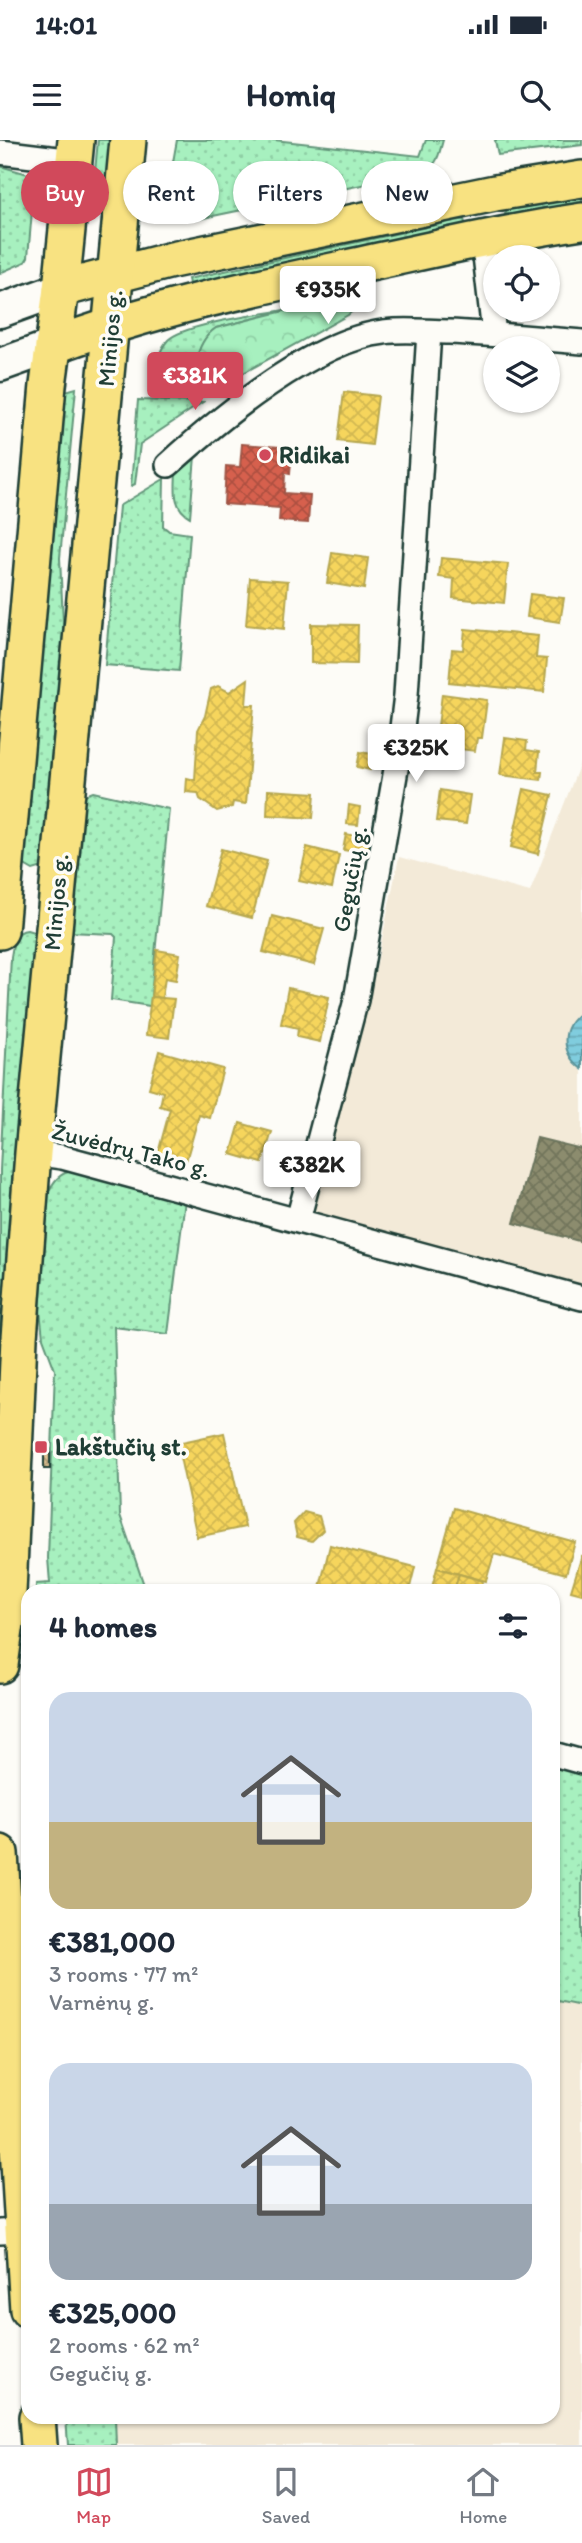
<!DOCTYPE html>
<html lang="en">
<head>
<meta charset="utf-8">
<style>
  body { margin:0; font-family:Itim,sans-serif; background:#f2f2f3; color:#1f2937; height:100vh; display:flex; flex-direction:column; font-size:26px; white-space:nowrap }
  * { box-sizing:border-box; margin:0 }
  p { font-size:23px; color:#747a83 }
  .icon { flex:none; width:38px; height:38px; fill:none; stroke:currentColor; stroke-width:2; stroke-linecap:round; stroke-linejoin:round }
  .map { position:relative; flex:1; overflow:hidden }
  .details { position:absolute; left:21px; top:1444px; width:539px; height:840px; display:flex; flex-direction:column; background:#fff; border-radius:21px; box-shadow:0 2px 5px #0004 }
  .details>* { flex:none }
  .guide { position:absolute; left:21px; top:21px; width:541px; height:63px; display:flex; gap:14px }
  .buttons { position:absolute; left:483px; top:105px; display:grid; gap:14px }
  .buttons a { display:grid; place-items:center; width:77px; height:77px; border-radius:50%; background:#fff; box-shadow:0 2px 5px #0004; font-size:35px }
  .price { position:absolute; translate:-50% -60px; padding:0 16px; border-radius:7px; background:#fff; color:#222; font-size:23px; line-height:46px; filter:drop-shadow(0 2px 4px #0008) }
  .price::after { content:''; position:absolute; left:50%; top:42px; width:21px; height:16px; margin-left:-10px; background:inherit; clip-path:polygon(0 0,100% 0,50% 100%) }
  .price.active { background:#d1495b; color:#fff }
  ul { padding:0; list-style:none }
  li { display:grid; align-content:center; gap:14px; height:371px; padding:0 28px }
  li span { display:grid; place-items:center; height:217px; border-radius:21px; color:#555 }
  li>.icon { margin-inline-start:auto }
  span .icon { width:126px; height:126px; fill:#fffc; stroke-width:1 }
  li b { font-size:30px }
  h2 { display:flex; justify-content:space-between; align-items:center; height:84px; padding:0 28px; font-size:30px }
  .tag { padding:0 24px; border-radius:32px; background:#fff; box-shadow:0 2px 5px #0004; font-size:24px; line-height:63px }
  .tag.active { background:#d1495b; color:#fff }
  .status { display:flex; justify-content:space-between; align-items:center; height:49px; padding:0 35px; background:#fff; direction:ltr }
  .status svg { height:19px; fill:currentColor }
  header { display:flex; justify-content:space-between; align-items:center; height:91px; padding:0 28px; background:#fff; font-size:32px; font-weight:800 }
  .tab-bar { display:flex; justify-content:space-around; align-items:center; height:98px; border-top:2px solid #e0e1e3; background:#fff; font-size:19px; color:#747a83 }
  .tab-bar a { display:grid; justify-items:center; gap:4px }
  .tab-bar .active { color:#d1495b }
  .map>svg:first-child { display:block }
</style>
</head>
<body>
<div class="status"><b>14:01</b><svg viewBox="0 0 49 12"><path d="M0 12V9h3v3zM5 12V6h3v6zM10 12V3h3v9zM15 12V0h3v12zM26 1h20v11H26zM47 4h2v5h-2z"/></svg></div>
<header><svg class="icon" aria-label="menu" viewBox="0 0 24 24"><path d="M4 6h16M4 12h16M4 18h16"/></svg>Homiq<svg class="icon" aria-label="search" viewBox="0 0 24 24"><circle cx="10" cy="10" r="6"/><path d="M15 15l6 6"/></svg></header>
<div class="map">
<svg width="582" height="2305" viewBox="0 0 582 2305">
  <defs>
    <pattern id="grass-dots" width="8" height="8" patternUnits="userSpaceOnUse" patternTransform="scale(1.75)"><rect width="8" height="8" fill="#a7f0bf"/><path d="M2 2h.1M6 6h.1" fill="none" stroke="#8fcfa5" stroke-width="1.8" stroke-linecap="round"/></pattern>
    <pattern id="forest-crowns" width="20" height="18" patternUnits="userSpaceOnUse" patternTransform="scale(1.75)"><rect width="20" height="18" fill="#a7f0bf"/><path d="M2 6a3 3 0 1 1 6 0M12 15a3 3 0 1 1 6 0" fill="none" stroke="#8fcfa5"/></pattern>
    <pattern id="water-rules" width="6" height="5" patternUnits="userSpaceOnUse" patternTransform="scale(1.75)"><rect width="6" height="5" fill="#80cdde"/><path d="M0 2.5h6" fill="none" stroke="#68a8b5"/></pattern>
    <pattern id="homes-cross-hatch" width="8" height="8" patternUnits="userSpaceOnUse" patternTransform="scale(1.75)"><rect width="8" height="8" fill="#f6d55c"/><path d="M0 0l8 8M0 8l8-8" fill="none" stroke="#d2b851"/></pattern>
    <pattern id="shops-cross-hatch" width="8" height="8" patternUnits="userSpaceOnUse" patternTransform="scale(1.75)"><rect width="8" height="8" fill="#d6604d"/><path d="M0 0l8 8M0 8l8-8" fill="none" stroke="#ad5041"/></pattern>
    <pattern id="industry-cross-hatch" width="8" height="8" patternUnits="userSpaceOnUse" patternTransform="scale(1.75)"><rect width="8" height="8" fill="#8c8c6e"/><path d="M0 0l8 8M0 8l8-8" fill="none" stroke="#72745b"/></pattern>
    <pattern id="building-cross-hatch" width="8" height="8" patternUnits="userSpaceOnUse" patternTransform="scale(1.75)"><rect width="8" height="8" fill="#dcc091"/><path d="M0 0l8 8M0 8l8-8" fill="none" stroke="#b29d77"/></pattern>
  </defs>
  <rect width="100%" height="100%" fill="#fdfcf7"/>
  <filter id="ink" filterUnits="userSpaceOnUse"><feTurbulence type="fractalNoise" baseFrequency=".0143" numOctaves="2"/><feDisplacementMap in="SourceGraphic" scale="14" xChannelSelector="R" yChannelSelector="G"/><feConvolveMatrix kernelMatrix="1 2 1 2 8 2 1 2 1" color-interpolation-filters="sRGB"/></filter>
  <g filter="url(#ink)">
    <g fill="#f3ead8">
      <polygon points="582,618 582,1148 310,1073 372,847 399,717 530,752"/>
      <polygon points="553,1860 582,1866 582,2305 68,2305 66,2277 553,2277"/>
    </g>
    <g fill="url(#grass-dots)" stroke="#63967a" stroke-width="2">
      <polygon points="98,0 112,0 105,75 91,74"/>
      <path d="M177 0H274L420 16 426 0H443C438 18 438 26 419 33L194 80 177 73C165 50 173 24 177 0Z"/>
      <polygon points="495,0 582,0 582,5 498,15"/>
      <polygon points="0,26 35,36 28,117 25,122 0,133"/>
      <polygon points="582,55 582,65 508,78 505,74 508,69"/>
      <polygon points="459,80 464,80 467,87 190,148 188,139"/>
      <path d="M294 168 216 188C195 202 188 239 218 247H157C155 231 157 212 168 200 185 183 267 174 294 168Z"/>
      <polygon points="76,248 60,418 65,524 43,727 33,730 21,723 62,252"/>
      <polygon points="138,260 203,262 140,304 135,344 131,346"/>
      <path d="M195 316 190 377C171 367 176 347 176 329Z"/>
      <polygon points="164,339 163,386 169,391 190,394 179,531 105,525 119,366"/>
      <polygon points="93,652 169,669 150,866 111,860 116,797 113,794 69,792 83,656"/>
      <path d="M27 790 34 792 39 800 0 1364V1030L11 817C13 805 14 791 27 790Z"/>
      <path d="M74 1030 185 1060 168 1194 114 1187 120 1375 146 1451H36V1444L50 1443 48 1418 55 1230 43 1198 40 1170 48 1053C54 1040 60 1033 74 1030Z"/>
      <polygon points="553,1625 582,1632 582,1866 553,1860"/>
      <polygon points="66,2277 115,2277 116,2305 68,2305"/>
    </g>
    <path fill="url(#forest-crowns)" stroke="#63967a" stroke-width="2" d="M353 154 359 157V165L348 175 218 247C187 239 194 203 216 188Z"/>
    <path fill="url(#water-rules)" stroke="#59939a" stroke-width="2" d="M582 872V929C560 913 560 887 582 872Z"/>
    <g fill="url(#homes-cross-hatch)" stroke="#b6a750" stroke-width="2">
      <polygon points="344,252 378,256 372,305 338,301"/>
      <polygon points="332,413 368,418 364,449 327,443"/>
      <polygon points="441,418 508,424 504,463 453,458 454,439 439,437"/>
      <polygon points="250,438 288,441 284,489 246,485"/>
      <polygon points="530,454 564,458 560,482 527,477"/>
      <polygon points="311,484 358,485 357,524 311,523"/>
      <polygon points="465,489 538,496 536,518 547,519 544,552 449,542 452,509 463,510"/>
      <polygon points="248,539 246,565 254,565 246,664 233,662 232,667 217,671 200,659 198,653 186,652 187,638 195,640 198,590 205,576 211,549 218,546 229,552"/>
      <polygon points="442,554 487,560 482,598 477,598 475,611 444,607 446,595 437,594"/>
      <polygon points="505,598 527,601 526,610 539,612 537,632 542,632 541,640 500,635"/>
      <polygon points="360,612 373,614 370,630 357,627"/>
      <polygon points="524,649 552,655 538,714 511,707"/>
      <polygon points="268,650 315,653 313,678 267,675"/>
      <polygon points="440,650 470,655 466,684 436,681"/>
      <polygon points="349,665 360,667 358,685 347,684"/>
      <polygon points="346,694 370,699 367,714 343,710"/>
      <polygon points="307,707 339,715 332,748 299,741"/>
      <polygon points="221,709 267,721 252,778 206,766"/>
      <polygon points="272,776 324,789 314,825 263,812"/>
      <polygon points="157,810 180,814 176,840 165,838 162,858 151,857"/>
      <polygon points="288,848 329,857 320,902 297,897 298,888 281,884"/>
      <polygon points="151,857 174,859 169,898 146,895"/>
      <polygon points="159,911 223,929 210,978 199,975 186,1021 158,1013 170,969 160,966 163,952 149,948"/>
      <polygon points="240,983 272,992 262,1023 231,1014"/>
      <polygon points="224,1293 245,1387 197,1397 177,1303"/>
      <polygon points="454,1368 575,1402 566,1434 494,1414 486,1441 437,1428"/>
      <polygon points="304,1372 319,1376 323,1390 312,1401 297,1397 294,1383"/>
      <polygon points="330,1405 415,1427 409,1451 319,1451"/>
      <polygon points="582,1415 582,1454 571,1451"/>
      <polygon points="437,1428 459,1434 454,1451 431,1451"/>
      <polygon points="459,1434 483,1441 480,1451 454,1451"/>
    </g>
    <polygon fill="url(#shops-cross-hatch)" stroke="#9f5646" stroke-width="2" points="242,304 292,308 290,334 285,333 284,353 310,355 308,383 279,381 280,368 224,364 226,326 240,327"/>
    <polygon fill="url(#industry-cross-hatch)" stroke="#6b745d" stroke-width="2" points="537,998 582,1009 582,1102 514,1083"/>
    <rect fill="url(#building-cross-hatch)" stroke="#1f3d34" stroke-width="2" x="44" y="1309" width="6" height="20"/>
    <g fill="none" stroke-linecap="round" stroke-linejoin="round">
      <defs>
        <g id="street">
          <polyline points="0,12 74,21"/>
          <polyline points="483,98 494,194"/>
          <path d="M168 325C220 278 314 200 384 192 405 189 428 192 449 192 493 194 537 198 582 202"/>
          <polyline points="33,1013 62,1017 582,1158"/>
          <polyline points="298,1080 356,860 399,612 406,555 429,192"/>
          <polyline points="553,1614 582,1622"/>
          <polyline points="0,2092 22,2091"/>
        </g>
        <g id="secondary">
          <polyline points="0,171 61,149"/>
          <polyline points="0,225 53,206"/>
        </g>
        <g id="primary">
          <polyline points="61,149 172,120 495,53 582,39"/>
          <path d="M53 206C148 170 247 149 347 128 425 111 503 93 582 81"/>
          <polyline points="0,791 48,245 61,149 76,0"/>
          <polyline points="0,1525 7,1476 19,1198 33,1013 128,0"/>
          <polyline points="0,1713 28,2170"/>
          <polyline points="37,2277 39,2305"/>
        </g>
      </defs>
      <use href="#street" stroke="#1f3d34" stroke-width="28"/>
      <use href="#secondary" stroke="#1f3d34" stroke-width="37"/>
      <use href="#primary" stroke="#1f3d34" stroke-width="40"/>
      <use href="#street" stroke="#fdfcf7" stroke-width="23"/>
      <use href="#secondary" stroke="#fdfcf7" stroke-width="32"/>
      <use href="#primary" stroke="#f8e281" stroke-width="35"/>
    </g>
  </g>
  <g fill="#d1495b" stroke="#fdfcf7" stroke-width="2.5">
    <circle cx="265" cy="315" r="7"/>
    <rect x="34" y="1300" width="14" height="14" rx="3.5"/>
  </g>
  <g text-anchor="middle" stroke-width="7" stroke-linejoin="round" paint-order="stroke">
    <g font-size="24" fill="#1f3d34" stroke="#fdfcf7">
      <text transform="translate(110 198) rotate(-85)" y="8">Minijos g.</text>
      <text transform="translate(350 739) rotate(-80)" y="8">Gegučių g.</text>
      <text transform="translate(56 762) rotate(-85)" y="8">Minijos g.</text>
      <text transform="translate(131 1010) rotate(14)" y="8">Žuvėdrų Tako g.</text>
    </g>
    <g font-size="24" font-weight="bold" fill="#1f3d34" stroke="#fdfcf7" text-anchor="start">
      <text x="279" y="323">Ridikai</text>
      <text x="55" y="1315">Lakštučių st.</text>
    </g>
  </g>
</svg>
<div class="buttons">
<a><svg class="icon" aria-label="locate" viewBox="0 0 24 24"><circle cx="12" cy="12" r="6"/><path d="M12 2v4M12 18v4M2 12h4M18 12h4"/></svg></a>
<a><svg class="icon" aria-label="layers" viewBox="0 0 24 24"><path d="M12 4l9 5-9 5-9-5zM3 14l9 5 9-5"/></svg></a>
</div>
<b class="price" style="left:328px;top:186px">€935K</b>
<b class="price active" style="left:195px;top:272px">€381K</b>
<b class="price" style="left:416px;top:644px">€325K</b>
<b class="price" style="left:312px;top:1061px">€382K</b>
<div class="guide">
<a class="tag active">Buy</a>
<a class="tag">Rent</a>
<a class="tag">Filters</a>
<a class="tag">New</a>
</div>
<section class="details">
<h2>4 homes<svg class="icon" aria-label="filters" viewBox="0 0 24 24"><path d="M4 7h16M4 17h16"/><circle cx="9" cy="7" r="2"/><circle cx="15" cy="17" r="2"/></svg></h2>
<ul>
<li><span style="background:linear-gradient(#c9d6e8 60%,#c2b280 0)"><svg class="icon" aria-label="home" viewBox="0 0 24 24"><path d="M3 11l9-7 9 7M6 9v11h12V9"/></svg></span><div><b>€381,000</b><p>3 rooms · 77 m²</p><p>Varnėnų g.</p></div></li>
<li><span style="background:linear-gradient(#c9d6e8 65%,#9aa5b1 0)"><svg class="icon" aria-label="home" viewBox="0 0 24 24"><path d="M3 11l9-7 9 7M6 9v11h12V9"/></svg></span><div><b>€325,000</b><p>2 rooms · 62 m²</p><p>Gegučių g.</p></div></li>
</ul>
</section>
</div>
<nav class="tab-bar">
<a class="active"><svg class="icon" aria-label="map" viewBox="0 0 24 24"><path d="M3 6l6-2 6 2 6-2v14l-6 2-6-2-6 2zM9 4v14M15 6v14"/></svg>Map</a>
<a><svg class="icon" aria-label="saved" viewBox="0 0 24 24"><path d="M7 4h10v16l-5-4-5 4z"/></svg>Saved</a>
<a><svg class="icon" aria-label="home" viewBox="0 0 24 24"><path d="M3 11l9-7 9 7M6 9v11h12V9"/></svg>Home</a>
</nav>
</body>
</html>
